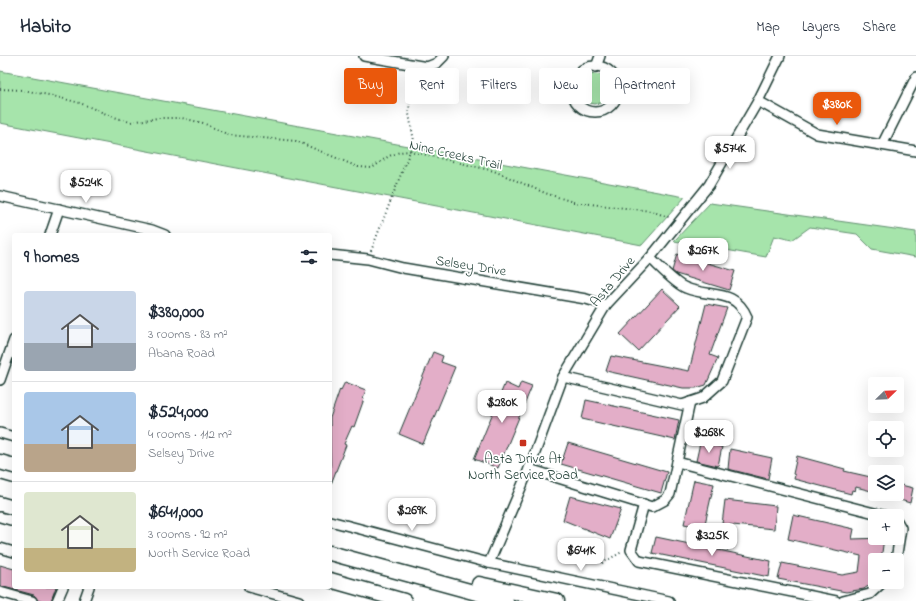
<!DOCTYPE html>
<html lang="en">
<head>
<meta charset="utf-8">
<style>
  body { margin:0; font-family:"Indie Flower",sans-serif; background:#f6f6f7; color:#1f2937; height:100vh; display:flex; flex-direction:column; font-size:15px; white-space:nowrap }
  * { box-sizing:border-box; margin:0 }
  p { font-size:13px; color:#747a83 }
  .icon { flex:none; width:22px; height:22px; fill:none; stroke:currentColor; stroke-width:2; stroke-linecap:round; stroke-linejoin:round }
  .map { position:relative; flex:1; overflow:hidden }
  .panel { position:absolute; left:12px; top:177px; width:320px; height:356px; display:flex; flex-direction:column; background:#fff; border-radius:4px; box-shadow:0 4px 16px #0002 }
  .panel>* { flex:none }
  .guide { position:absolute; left:344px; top:12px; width:380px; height:36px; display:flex; gap:8px }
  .needle { width:26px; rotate:67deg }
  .fabs { position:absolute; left:868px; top:321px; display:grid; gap:8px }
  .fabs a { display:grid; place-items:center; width:36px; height:36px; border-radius:4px; background:#fff; box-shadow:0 4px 16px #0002; font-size:20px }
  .price { position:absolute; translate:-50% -34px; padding:0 9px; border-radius:8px; background:#fff; color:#222; font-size:13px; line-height:26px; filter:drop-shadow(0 1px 2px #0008) }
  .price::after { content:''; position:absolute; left:50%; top:24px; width:12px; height:9px; margin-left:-6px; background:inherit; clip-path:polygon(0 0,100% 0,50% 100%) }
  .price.selected { background:#ea580c; color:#fff }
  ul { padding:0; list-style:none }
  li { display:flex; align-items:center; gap:12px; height:100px; padding:0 12px }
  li+li { border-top:1px solid #e0e1e3 }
  li span { display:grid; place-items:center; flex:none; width:112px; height:80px; border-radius:4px; color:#555 }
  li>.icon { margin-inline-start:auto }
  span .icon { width:48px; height:48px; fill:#fffc; stroke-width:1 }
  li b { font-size:17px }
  h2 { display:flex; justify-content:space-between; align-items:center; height:48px; padding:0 12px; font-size:17px }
  .chip { padding:0 14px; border-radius:4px; background:#fff; box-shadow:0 4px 16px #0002; font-size:14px; line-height:36px }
  .chip.selected { background:#ea580c; color:#fff }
  header { display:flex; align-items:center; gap:24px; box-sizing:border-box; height:56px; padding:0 20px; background:#fff; border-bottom:1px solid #e0e1e3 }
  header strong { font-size:19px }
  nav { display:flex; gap:22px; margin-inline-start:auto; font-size:14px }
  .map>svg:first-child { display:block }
</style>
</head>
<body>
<header>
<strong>Habito</strong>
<nav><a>Map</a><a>Layers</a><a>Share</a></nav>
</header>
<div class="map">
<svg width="916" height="545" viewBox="0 0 916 545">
  <rect width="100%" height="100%" fill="#fff"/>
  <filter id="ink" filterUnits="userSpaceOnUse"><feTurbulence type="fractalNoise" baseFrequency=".025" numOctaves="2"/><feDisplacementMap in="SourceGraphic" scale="8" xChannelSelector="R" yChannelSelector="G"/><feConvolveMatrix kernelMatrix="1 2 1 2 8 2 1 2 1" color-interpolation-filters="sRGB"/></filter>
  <g filter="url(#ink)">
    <g fill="#a6e4ab" stroke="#629070">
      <polygon points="0,15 685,141 642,189 0,67"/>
      <circle cx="595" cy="33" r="15"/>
      <polygon points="710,147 916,176 916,201 872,193 857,178 810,171 792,184 774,180 766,201 674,185"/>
    </g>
    <g fill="#e3aec8" stroke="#1f3d34">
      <polygon points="677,198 735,215 729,234 676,218 672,215"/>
      <polygon points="662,233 680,250 638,295 620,278"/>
      <polygon points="706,248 727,252 710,299 718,302 706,329 696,332 683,332 606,315 611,300 689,315"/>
      <polygon points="433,296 443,300 441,306 455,311 423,388 399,378"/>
      <polygon points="345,326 366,334 363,342 364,343 354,371 352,370 344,388 346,389 331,428 330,362 340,333 341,334"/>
      <polygon points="521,326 532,330 498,412 474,403 505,327 518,333"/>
      <polygon points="586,344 679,364 675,384 582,363"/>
      <polygon points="568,387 667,416 661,437 561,408"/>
      <polygon points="700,387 722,391 718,410 696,405"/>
      <polygon points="730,393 772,402 768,423 728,413"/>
      <polygon points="797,400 845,413 844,415 875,422 875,436 856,431 855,435 852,434 851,438 794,423 795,419 793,418"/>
      <polygon points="694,424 714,428 704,472 684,468"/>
      <polygon points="897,428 913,432 910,447 897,443"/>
      <polygon points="570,440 621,453 610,483 563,464"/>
      <polygon points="725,444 776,450 774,473 722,468"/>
      <polygon points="793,459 854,473 852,483 884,482 881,504 875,504 875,525 864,533 846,536 778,523 782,507 842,519 859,516 861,500 788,483"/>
      <polygon points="656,481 771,505 769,521 652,497"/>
      <polygon points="0,509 14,513 14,531 56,531 51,545 38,545 34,539 0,530"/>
    </g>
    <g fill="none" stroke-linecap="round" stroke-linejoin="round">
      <defs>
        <g id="minor">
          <polyline points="364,0 427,11 437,7 444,0"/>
          <circle cx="595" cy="33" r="23"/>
          <polyline points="596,11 600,0"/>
          <polyline points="758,45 817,78 916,95"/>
          <polyline points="882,89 916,21"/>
          <polyline points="0,140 152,174 165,179"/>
          <polyline points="50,179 59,153"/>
          <polyline points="330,199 368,203 403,212 586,243 606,249"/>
          <path d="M563 321 682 349 703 342 722 325 747 261C735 232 710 242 686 232 675 228 659 210 650 202"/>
          <polyline points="0,324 14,284"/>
          <polyline points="0,377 14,381"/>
          <polyline points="677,406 886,460"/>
          <polyline points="529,413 652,451 665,444 670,438 690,346"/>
          <polyline points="644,448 631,494 639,505 836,545"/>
          <polyline points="0,461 14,465"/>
          <polyline points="330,465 489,507 669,545"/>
          <polyline points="0,492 14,496"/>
          <polyline points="896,504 901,472 897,465"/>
          <polyline points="489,507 529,413 563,321 606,249 650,202 709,129 758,45 780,0"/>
          <polyline points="249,531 299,545"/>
          <polyline points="0,536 32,545"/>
          <polyline points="57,545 63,531"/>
          <polyline points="84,545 89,531"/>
          <polyline points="843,545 870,538 883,526"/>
        </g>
        <g id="highway">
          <polyline points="0,406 14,410"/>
          <polyline points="0,432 14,436"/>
          <polyline points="330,497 506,545"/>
          <polyline points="330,524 404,545"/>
          <polyline points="479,528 557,545"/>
        </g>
      </defs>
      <use href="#minor" stroke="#1f3d34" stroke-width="12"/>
      <use href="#highway" stroke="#1f3d34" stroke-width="17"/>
      <g stroke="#1f3d34" stroke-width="2" stroke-dasharray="1 3" stroke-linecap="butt">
        <polyline points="0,33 23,34 49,39 80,47 111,60 130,66 158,62 182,62 203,67 229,79 296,85 358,111 372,112 389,100 400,96 410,95 494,115 545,137 573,146 651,155 671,162"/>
        <polyline points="371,195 414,85 409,58 411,17"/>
        <polyline points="602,507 622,496"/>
      </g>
      <use href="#minor" stroke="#fff" stroke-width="9"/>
      <use href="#highway" stroke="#fff" stroke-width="14"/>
    </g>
  </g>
  <rect fill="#c8321e" stroke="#fff" stroke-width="1.5" x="519" y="383" width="8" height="8" rx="2"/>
  <g text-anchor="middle" stroke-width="3.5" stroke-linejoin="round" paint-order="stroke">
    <g font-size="14" fill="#1f3d34" stroke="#fff">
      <text transform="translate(456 98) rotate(13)" y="5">Nine Creeks Trail</text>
      <text transform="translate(471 209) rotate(9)" y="5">Selsey Drive</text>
      <text transform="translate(612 225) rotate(-50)" y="5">Asta Drive</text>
    </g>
    <g font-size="14" fill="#1f3d34" stroke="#fff">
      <text x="523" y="407">Asta Drive At<tspan x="523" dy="16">North Service Road</tspan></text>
    </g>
  </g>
</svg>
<div class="fabs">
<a><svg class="needle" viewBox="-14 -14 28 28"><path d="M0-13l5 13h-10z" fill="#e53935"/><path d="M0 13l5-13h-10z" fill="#747a83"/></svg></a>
<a><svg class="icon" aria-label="locate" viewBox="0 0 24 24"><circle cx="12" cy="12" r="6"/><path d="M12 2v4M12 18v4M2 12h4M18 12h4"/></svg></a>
<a><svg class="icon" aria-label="layers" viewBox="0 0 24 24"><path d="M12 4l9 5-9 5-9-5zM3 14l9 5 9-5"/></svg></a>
<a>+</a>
<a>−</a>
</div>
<b class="price selected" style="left:837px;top:70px">$380K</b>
<b class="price" style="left:730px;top:114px">$574K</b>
<b class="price" style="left:86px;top:148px">$524K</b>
<b class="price" style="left:703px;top:216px">$267K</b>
<b class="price" style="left:502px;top:368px">$280K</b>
<b class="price" style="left:709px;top:398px">$268K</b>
<b class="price" style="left:412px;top:476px">$269K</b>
<b class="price" style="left:712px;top:501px">$325K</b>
<b class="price" style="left:581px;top:516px">$641K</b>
<div class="guide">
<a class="chip selected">Buy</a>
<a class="chip">Rent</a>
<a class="chip">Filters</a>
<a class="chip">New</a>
<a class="chip">Apartment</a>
</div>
<section class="panel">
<h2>9 homes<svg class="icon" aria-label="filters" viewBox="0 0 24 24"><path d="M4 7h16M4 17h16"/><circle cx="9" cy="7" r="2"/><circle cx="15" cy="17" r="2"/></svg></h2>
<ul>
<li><span style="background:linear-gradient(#c9d6e8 65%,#9aa5b1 0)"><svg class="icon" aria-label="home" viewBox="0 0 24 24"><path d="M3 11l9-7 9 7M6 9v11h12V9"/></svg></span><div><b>$380,000</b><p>3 rooms · 83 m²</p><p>Abana Road</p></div></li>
<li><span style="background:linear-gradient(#a9c7e8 65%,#b9a48a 0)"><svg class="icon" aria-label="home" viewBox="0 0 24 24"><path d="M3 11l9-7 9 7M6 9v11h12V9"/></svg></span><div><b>$524,000</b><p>4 rooms · 112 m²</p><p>Selsey Drive</p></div></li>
<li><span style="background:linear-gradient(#dfe7d0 70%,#c2b280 0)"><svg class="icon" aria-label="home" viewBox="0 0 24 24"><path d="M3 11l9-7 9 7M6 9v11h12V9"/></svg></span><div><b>$641,000</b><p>3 rooms · 92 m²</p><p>North Service Road</p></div></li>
</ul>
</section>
</div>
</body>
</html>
